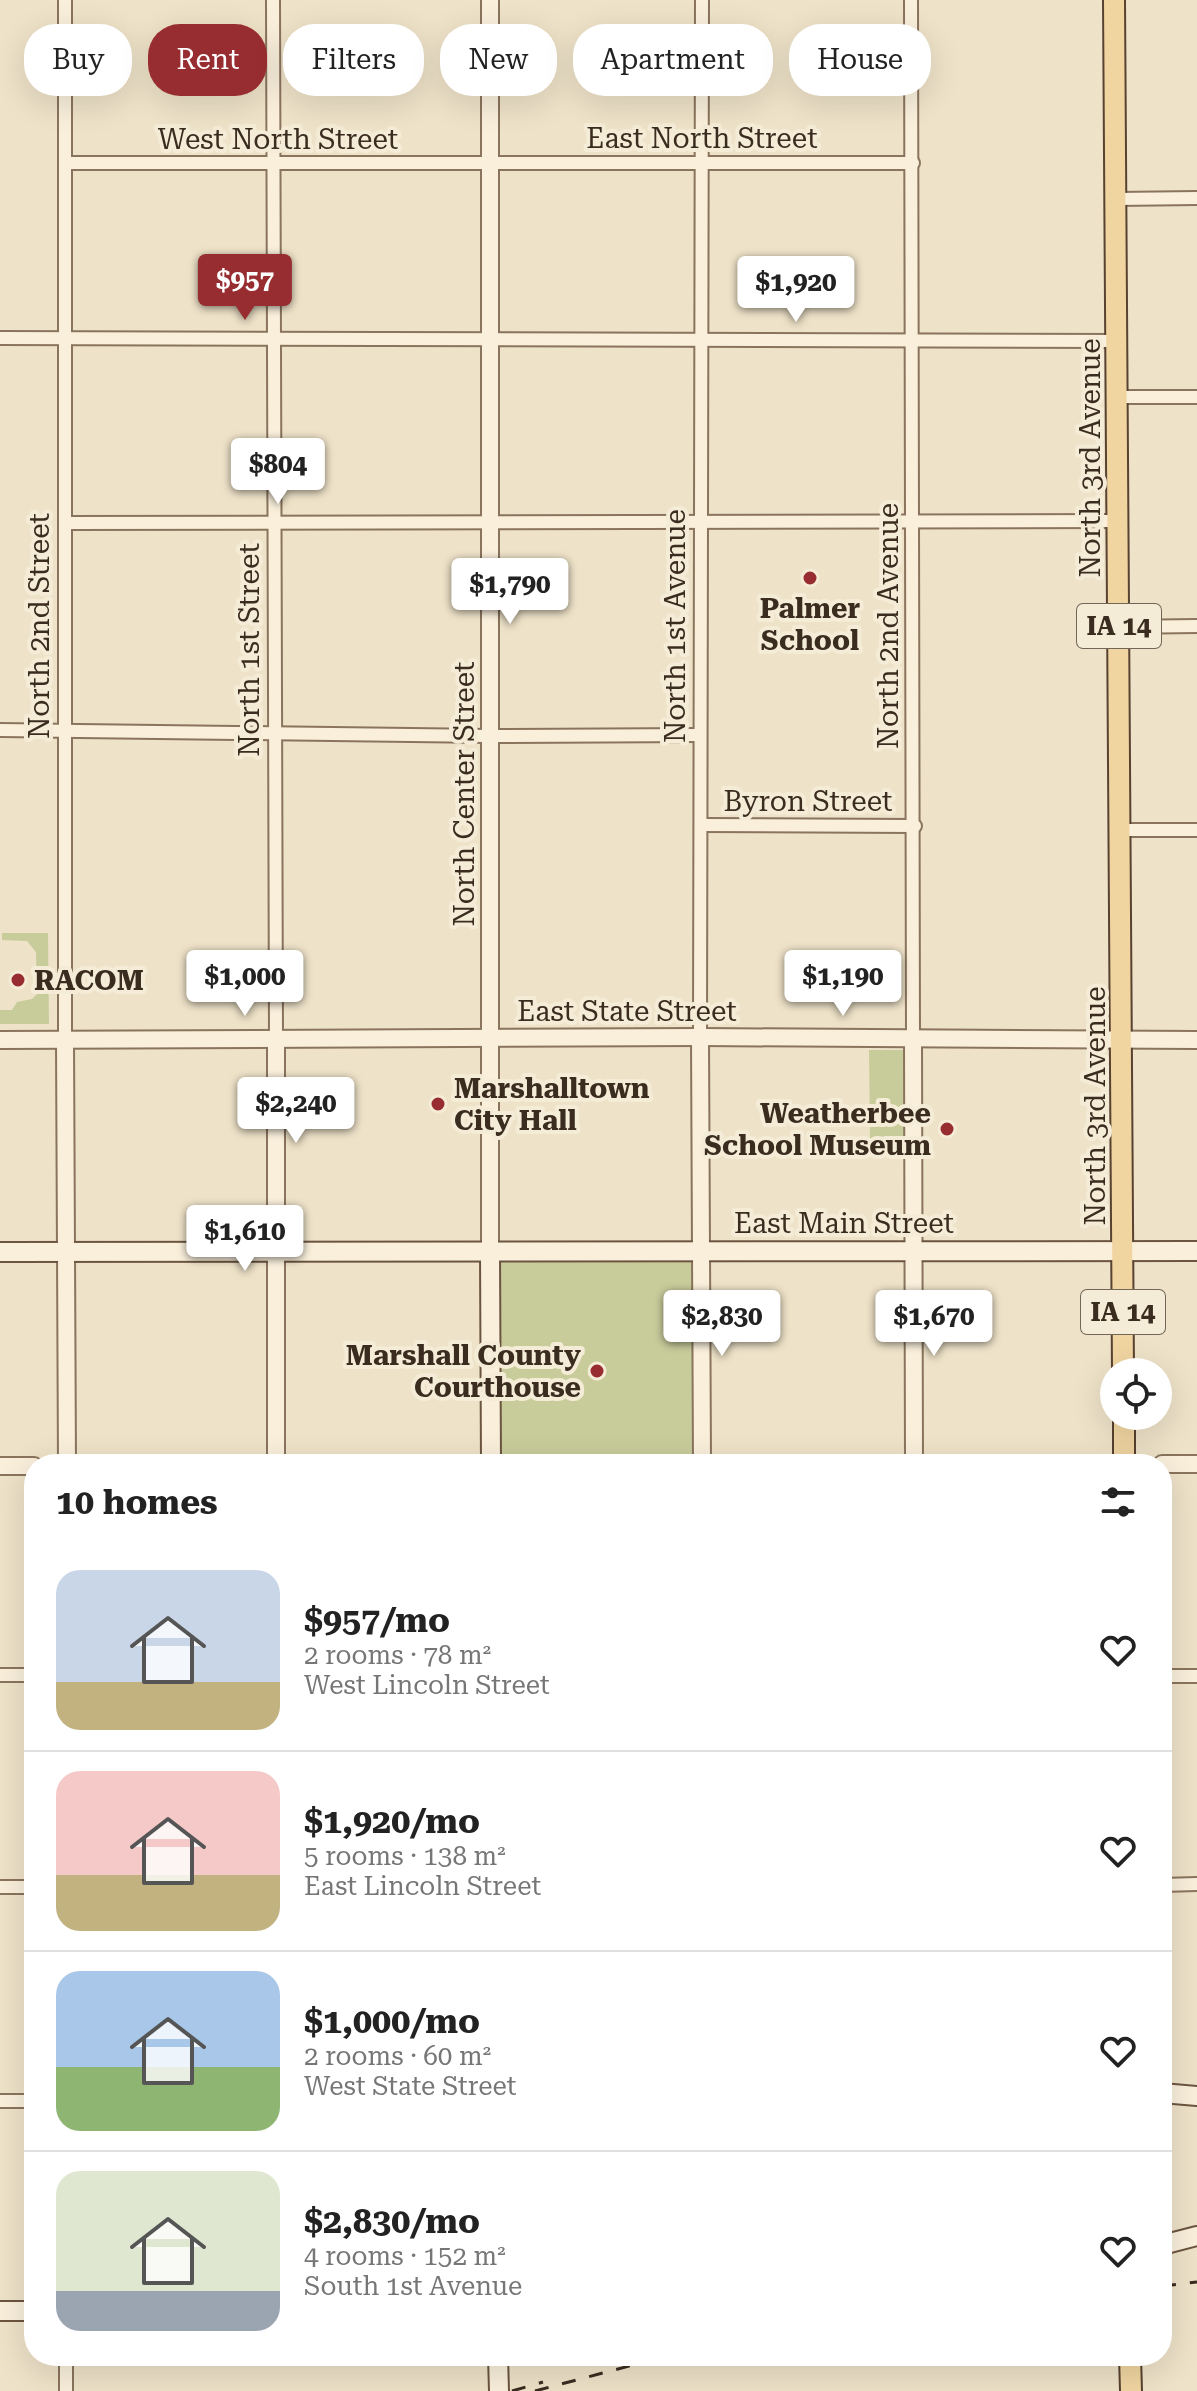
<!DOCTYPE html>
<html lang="en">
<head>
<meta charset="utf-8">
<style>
  body { margin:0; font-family:"Roboto Serif",serif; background:#f2f2f2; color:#222; height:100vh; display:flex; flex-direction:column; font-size:30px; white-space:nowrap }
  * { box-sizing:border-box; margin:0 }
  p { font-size:26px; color:#767676 }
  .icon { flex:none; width:44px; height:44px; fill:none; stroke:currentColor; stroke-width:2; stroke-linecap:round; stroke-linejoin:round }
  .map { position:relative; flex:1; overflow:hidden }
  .panel { position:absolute; left:24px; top:1454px; width:1148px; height:912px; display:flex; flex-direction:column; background:#fff; border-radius:32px; box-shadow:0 8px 32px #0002 }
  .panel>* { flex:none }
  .guide { position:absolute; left:24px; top:24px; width:1150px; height:72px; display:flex; gap:16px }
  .fabs { position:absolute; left:1100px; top:1358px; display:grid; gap:16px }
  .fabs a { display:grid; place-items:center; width:72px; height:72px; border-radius:50%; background:#fff; box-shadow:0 8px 32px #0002; font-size:40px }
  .price { position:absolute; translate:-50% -68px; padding:0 18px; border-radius:8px; background:#fff; color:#222; font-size:26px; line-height:52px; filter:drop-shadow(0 2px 4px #0008) }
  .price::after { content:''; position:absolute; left:50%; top:48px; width:24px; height:18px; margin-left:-12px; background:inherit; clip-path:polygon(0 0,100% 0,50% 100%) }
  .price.on { background:#982d31; color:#fff }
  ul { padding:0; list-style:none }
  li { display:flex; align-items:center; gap:24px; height:200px; padding:0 32px }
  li+li { border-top:2px solid #e0e0e0 }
  li span { display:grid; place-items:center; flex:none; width:224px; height:160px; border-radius:24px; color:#555 }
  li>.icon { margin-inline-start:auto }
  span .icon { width:96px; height:96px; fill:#fffc; stroke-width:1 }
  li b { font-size:34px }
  h2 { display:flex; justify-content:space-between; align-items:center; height:96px; padding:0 32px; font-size:34px }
  .chip { padding:0 28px; border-radius:32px; background:#fff; box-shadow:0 8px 32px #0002; font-size:28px; line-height:72px }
  .chip.on { background:#982d31; color:#fff }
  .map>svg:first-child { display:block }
</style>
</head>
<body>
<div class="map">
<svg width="1197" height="2391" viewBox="0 0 1197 2391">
  <rect width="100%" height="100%" fill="#eee2c8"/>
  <g fill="#c8cc9b">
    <polygon points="2,933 48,933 49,1024 0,1024 0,1010 12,1010 17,1002 32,999 37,994 36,952 27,941 2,940"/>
    <polygon points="869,1050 904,1050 905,1140 870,1140"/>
    <polygon points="702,1251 702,1464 491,1464 490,1252"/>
  </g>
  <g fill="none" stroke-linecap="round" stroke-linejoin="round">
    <defs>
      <g id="minor">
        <polyline points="273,0 276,1038"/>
        <polyline points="911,0 913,1039"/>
        <polyline points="65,163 913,163"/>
        <polyline points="1116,199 1197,198"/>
        <polyline points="0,338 1117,341"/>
        <polyline points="1118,397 1197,397"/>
        <polyline points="65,523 1119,521"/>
        <polyline points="1119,627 1197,626"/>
        <polyline points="0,730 489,736 700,735"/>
        <polyline points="702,825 915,826"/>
        <polyline points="1121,830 1197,830"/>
        <polyline points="700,1037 702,0"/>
        <polyline points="65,1040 65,0"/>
        <polyline points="0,1675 34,1675"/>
        <polyline points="1162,1676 1197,1676"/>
        <polyline points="1162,1885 1197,1884"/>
        <polyline points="0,1887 34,1887"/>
        <polyline points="0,2101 34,2101"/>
        <polyline points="66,2391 66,2356"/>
      </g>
      <g id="tertiary">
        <polyline points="490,0 490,1252"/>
        <polyline points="700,1037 702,1464"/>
        <polyline points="276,1038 276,1464"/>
        <polyline points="913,1039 914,1464"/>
        <polyline points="0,1040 700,1037 1197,1040"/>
        <polyline points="65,1040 67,1464"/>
        <polyline points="1162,1464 1197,1464"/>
        <polyline points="0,1466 34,1466"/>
      </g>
      <g id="secondary">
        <polyline points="0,1252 1197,1251"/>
        <polyline points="490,1252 491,1464"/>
        <polyline points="1162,2093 1197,2096"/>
        <polyline points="1162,2245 1197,2236"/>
        <polyline points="0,2311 34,2311"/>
        <polyline points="498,2356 499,2391"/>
      </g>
      <g id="primary">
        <polyline points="1114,0 1123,1372"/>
        <polyline points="1124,1416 1124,1464"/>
        <polyline points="1130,2356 1131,2391"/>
      </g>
    </defs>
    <use href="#minor" stroke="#8a745d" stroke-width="16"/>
    <use href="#tertiary" stroke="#8a745d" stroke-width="20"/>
    <use href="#secondary" stroke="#6c5540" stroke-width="22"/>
    <use href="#primary" stroke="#584231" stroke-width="24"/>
    <use href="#minor" stroke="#f9efdb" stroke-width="12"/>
    <use href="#tertiary" stroke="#f9efdb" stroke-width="16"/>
    <use href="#secondary" stroke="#f9efdb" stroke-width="18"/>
    <use href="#primary" stroke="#f0d5a1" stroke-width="20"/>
    <g stroke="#3b2c20" stroke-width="3" stroke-dasharray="14 14" stroke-linecap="butt">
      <polyline points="1162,2286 1197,2282"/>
      <polyline points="512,2391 543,2382"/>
      <polyline points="535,2391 667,2356"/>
    </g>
  </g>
  <g fill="#982d31" stroke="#f5ecd7" stroke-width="3">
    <circle cx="810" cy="578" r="8"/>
    <circle cx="18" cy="980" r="8"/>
    <circle cx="438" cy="1104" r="8"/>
    <circle cx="947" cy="1129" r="8"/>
    <circle cx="597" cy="1371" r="8"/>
  </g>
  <g text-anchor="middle" stroke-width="8" stroke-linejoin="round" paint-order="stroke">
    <g fill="#f5ecd7" stroke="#736657" stroke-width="2">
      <rect x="1077" y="604" width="84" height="44" rx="6"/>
      <rect x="1081" y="1290" width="84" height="44" rx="6"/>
    </g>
    <g font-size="26" font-weight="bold" fill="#3b2c20">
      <text x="1119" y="635">IA 14</text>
      <text x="1123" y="1321">IA 14</text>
    </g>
    <g font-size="28" fill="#3b2c20" stroke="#f5ecd7">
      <text x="702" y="148">East North Street</text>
      <text x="278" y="149">West North Street</text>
      <text transform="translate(1090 458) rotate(-90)" y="10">North 3rd Avenue</text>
      <text transform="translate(39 626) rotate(-90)" y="10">North 2nd Street</text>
      <text transform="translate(675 626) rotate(-90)" y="10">North 1st Avenue</text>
      <text transform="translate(888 626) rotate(-90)" y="10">North 2nd Avenue</text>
      <text transform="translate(249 650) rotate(-90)" y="10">North 1st Street</text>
      <text transform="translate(464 794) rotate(-90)" y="10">North Center Street</text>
      <text x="808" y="811">Byron Street</text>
      <text x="627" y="1021">East State Street</text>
      <text transform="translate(1095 1106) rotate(-90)" y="10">North 3rd Avenue</text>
      <text x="844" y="1233">East Main Street</text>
    </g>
    <g font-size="28" font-weight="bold" fill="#3b2c20" stroke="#f5ecd7" text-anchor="start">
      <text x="810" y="618" text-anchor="middle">Palmer<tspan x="810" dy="32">School</tspan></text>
      <text x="34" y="990">RACOM</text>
      <text x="454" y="1098">Marshalltown<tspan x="454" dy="32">City Hall</tspan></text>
      <text x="931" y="1123" text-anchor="end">Weatherbee<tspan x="931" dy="32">School Museum</tspan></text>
      <text x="581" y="1365" text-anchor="end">Marshall County<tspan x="581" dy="32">Courthouse</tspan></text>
    </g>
  </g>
</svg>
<div class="fabs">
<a><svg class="icon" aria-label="locate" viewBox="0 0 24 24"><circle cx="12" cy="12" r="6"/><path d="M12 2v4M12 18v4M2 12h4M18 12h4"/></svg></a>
</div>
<b class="price on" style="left:245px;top:322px">$957</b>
<b class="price" style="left:796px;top:324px">$1,920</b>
<b class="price" style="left:278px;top:506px">$804</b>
<b class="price" style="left:510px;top:626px">$1,790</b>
<b class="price" style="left:245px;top:1018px">$1,000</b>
<b class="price" style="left:843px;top:1018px">$1,190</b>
<b class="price" style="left:296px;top:1145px">$2,240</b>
<b class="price" style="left:245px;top:1273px">$1,610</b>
<b class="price" style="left:722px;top:1358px">$2,830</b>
<b class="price" style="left:934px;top:1358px">$1,670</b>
<div class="guide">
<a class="chip">Buy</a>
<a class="chip on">Rent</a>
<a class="chip">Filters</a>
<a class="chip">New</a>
<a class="chip">Apartment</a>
<a class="chip">House</a>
</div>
<section class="panel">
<h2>10 homes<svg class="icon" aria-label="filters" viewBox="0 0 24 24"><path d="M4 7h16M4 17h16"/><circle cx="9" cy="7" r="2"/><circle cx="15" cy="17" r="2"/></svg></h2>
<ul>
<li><span style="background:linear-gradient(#c9d6e8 70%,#c2b280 0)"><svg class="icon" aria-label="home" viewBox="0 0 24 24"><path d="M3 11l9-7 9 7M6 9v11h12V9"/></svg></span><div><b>$957/mo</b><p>2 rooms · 78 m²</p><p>West Lincoln Street</p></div><svg class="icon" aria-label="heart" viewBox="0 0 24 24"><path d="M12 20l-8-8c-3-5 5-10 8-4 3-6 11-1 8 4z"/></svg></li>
<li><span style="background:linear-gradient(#f6c9c9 65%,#c2b280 0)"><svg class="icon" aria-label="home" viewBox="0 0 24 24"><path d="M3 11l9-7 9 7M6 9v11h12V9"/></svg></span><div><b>$1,920/mo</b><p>5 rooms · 138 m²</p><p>East Lincoln Street</p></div><svg class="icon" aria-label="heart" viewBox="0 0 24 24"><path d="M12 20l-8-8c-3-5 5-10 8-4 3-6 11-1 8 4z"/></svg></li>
<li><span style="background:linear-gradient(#a9c7e8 60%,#8fb573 0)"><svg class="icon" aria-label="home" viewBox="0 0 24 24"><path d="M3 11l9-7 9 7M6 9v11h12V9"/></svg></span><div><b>$1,000/mo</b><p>2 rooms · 60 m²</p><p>West State Street</p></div><svg class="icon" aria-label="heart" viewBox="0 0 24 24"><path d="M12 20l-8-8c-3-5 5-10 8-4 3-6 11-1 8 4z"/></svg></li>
<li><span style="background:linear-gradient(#dfe7d0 75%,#9aa5b1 0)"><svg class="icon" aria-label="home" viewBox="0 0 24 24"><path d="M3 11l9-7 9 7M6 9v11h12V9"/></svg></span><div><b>$2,830/mo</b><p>4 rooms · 152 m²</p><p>South 1st Avenue</p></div><svg class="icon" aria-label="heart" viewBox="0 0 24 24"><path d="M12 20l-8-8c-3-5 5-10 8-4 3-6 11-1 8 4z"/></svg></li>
</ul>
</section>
</div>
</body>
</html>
